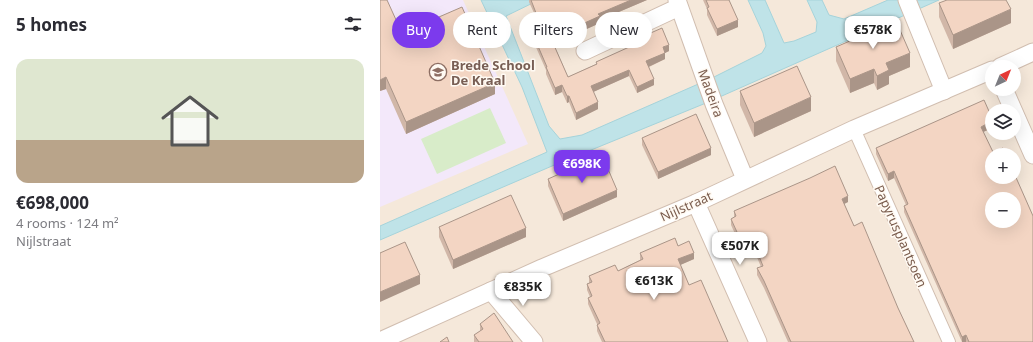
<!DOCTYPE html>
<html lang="en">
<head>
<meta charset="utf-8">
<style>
  body { margin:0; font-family:"Noto Sans",sans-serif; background:#f7f7f7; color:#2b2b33; height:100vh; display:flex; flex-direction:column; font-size:15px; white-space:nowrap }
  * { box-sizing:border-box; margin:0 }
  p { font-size:13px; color:#7c7c81 }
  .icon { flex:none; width:22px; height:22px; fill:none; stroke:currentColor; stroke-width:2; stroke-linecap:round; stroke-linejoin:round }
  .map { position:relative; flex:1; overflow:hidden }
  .drawer { display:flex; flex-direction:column; background:#fff; width:380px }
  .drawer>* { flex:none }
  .guide { position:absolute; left:12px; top:12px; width:380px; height:36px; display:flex; gap:8px }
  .needle { width:26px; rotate:43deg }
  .tools { position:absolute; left:605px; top:60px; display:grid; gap:8px }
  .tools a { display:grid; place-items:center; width:36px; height:36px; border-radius:50%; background:#fff; box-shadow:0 4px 16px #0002; font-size:20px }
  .price { position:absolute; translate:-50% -34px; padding:0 9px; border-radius:8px; background:#fff; color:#222; font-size:13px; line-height:26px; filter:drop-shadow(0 1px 2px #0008) }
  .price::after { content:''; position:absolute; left:50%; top:24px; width:12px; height:9px; margin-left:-6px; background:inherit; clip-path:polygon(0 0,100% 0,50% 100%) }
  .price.active { background:#7c3aed; color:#fff }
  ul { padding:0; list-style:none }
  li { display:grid; align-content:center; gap:8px; height:212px; padding:0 16px }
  li span { display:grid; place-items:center; height:124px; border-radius:12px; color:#555 }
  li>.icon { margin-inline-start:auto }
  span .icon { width:72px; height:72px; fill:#fffc; stroke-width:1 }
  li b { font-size:17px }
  h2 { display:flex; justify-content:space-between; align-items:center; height:48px; padding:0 16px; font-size:17px }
  .tag { padding:0 14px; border-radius:18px; background:#fff; box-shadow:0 4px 16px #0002; font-size:14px; line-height:36px }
  .tag.active { background:#7c3aed; color:#fff }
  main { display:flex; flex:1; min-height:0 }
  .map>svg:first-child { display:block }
</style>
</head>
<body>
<main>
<section class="drawer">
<h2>5 homes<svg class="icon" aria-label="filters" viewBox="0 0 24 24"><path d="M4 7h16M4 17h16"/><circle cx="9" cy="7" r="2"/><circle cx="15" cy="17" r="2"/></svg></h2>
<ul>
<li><span style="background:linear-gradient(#dfe7d0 65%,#b9a48a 0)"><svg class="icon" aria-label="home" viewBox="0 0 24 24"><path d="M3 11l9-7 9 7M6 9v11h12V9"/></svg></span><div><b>€698,000</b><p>4 rooms · 124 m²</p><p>Nijlstraat</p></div></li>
</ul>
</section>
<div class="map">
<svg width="653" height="342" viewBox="0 0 653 342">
  <rect width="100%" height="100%" fill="#fdf6ec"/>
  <path fill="#f5e8da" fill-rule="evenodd" d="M0 0H653V342H0ZM612 67H634V89H612ZM612 111H634V133H612ZM612 155H634V177H612ZM612 199H634V221H612Z"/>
  <polygon fill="#f3e8fa" points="0,0 83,0 148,144 0,207"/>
  <polygon fill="#d8ecc9" points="110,108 126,143 57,174 41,139"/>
  <polygon fill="#bfe3e8" stroke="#a5d3da" points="101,0 159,0 126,16 169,126 180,139 202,135 332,78 382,53 386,46 383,33 368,0 385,0 404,43 414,41 436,32 437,22 427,0 442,0 449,15 464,19 508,0 559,0 326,103 172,166 0,240 0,226 167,152 142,87"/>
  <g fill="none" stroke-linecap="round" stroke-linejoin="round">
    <defs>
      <polyline id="pedestrian" points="474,129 569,342"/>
      <g id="minor">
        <polyline points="297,0 334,104 365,179"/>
        <polyline points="527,0 564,91"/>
        <polyline points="205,51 299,7"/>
        <polyline points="620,67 653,52"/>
        <polyline points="624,89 653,155"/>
        <polyline points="316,203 378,342"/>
        <polyline points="111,291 154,342"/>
        <polyline points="0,341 162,268 316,203 474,129 612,70"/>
      </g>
    </defs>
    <use href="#pedestrian" stroke="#d1beb0" stroke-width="14"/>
    <use href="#minor" stroke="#d1beb0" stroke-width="19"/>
    <use href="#pedestrian" stroke="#fff" stroke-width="12"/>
    <use href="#minor" stroke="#fff" stroke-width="17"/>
  </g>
  <g fill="#d1b7a8">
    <polygon points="149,0 267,0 220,20 220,23 200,32 200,30 174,41 175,47 188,77 216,64 216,62 257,44 257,39 289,51 285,53 285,59 269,67 274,85 257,93 249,76 213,92 218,109 196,120 189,102 187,103 182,92 175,95 166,74 166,70 151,36 151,30 156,28 152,21 152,14 154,13 149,2"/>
    <polygon points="323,0 349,0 358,27 337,36 327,15 327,9"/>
    <polygon points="559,3 631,23 573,49 559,17"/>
    <polygon points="500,28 530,67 509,76 509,84 497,90 494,83 470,93 456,61 456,47 471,41 471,38"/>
    <polygon points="22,33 115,94 26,134 6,89 0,91"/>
    <polygon points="360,91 431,111 374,137 360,105"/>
    <polygon points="612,128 603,132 653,342 582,342 524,212 524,206 526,205 514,178 508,181 496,154 496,148"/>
    <polygon points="262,138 331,155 278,179 262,145"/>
    <polygon points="168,179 237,197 183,221 168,186"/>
    <polygon points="468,202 464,204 474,226 518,308 534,342 408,342 384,288 377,275 377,268 381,267 372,245 362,249 351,225 351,219 354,217 354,211"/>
    <polygon points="59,227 146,237 73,269 59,237"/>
    <polygon points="298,246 314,259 300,265 309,285 348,342 222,342 217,331 217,324 208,304 208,298 210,297 207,290 207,284 209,283 209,276 238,271 260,260 260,253"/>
    <polygon points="100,324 133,342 94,342 94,335 100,331"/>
  </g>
  <g fill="#aa9588">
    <polygon points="251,0 267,0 220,20 220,23 200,32 200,25 218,14"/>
    <polygon points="631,9 631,23 573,49 573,35"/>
    <polygon points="358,20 358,27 337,36 337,29"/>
    <polygon points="200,23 200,30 172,42 172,36"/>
    <polygon points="289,45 289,51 285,53 285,59 266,68 266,61 283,47"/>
    <polygon points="530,53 530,67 509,76 509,84 497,90 497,76 506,63"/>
    <polygon points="494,69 494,83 470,93 470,79"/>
    <polygon points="249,70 249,76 211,93 211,86"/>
    <polygon points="6,77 6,89 0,91 0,80"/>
    <polygon points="274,79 274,85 257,93 257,87"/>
    <polygon points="115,83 115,94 26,134 26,122"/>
    <polygon points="182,85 182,92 175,95 175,88"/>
    <polygon points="187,96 189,96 189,102 187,103"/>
    <polygon points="431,97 431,111 374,137 374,123"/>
    <polygon points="218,102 218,109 196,120 196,113"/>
    <polygon points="612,121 612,128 601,133 601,127"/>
    <polygon points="331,148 331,155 278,179 278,172"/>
    <polygon points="514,171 514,178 508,181 508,174"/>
    <polygon points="237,190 237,197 183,221 183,214"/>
    <polygon points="468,196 468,202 462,205 462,199"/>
    <polygon points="146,228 146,237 73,269 73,260"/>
    <polygon points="372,239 372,245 362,249 362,243"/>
    <polygon points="314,253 314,259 298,266 298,259"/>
    <polygon points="40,275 40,284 0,302 0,292"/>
    <polygon points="586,335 586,342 582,342 582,337"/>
  </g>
  <g fill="#f3d5c3" stroke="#aa9588" fill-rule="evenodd">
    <polygon points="0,0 7,0 22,33 82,7 115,83 26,122 6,77 0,80"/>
    <polygon points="151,0 251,0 218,14 220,16 200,25 200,23 172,36 175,43 173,43 188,77 217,64 216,62 258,43 257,39 282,28 289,45 283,47 285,53 266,61 274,79 257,87 249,70 211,86 218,102 196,113 189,96 187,96 182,85 175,88 166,67 167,67 151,30 158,27 152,14 156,13"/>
    <polygon points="326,0 349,0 358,20 337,29 327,8 329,7"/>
    <polygon points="567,0 626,0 631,9 573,35 559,3"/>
    <polygon points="516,21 530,53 506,63 509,70 497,76 494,69 470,79 456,47 472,40 471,38 499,25 500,28"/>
    <polygon points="417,66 431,97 374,123 360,91"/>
    <path d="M604 100 612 118V121L601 127 613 152 623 148 626 155H612V177H634V173L653 216V342H589L586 335 582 337 524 206 528 204 514 171 508 174 496 148ZM612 199H634V221H612Z"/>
    <polygon points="316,114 331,148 278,172 262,138"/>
    <polygon points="222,155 237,190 183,214 168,179"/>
    <polygon points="455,166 468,196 462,199 474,226 482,222 518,308 534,342 411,342 384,281 377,268 383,266 372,239 362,243 351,219 356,216 354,211 430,178"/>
    <polygon points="131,195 146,228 73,260 59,227"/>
    <polygon points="295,238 298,246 309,241 314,253 298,259 309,285 321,280 348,342 225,342 217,325 220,323 208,298 212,296 207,284 212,282 209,276 235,265 238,271 263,259 260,253"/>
    <polygon points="25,242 40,275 0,292 0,253"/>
    <polygon points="114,313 133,342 99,342 94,335 103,329 100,324"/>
    <polygon points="67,337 69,342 60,342"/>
  </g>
  <defs>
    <symbol id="school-ring" viewBox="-11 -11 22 22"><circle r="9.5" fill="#fffaf3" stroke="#8d6e63" stroke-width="1.5"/><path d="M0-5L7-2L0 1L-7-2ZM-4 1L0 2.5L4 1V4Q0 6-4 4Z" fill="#8d6e63"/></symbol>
  </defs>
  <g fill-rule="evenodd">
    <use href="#school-ring" x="48" y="62" width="20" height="20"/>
  </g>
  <g text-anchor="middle" stroke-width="3" stroke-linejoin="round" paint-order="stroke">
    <g font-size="13" font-weight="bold" fill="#785e54" stroke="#fffaf3" text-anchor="start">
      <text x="71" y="70">Brede School<tspan x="71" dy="15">De Kraal</tspan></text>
    </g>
    <g font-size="13" fill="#7a5c4d" stroke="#fffaf3">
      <text transform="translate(331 93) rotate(70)" y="5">Madeira</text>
      <text transform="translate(306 206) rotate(-24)" y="5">Nijlstraat</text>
      <text transform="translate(521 236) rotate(66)" y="5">Papyrusplantsoen</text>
    </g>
  </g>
</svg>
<div class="tools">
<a><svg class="needle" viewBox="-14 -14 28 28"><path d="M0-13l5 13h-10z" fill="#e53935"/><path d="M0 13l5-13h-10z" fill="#7c7c81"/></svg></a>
<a><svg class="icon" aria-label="layers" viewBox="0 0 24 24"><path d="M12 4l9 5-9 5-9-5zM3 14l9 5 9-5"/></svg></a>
<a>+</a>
<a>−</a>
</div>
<b class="price" style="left:493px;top:50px">€578K</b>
<b class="price active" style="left:202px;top:184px">€698K</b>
<b class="price" style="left:360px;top:266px">€507K</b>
<b class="price" style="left:274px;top:301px">€613K</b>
<b class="price" style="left:143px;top:307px">€835K</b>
<div class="guide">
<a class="tag active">Buy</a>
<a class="tag">Rent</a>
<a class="tag">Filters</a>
<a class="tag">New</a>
</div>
</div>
</main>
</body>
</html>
